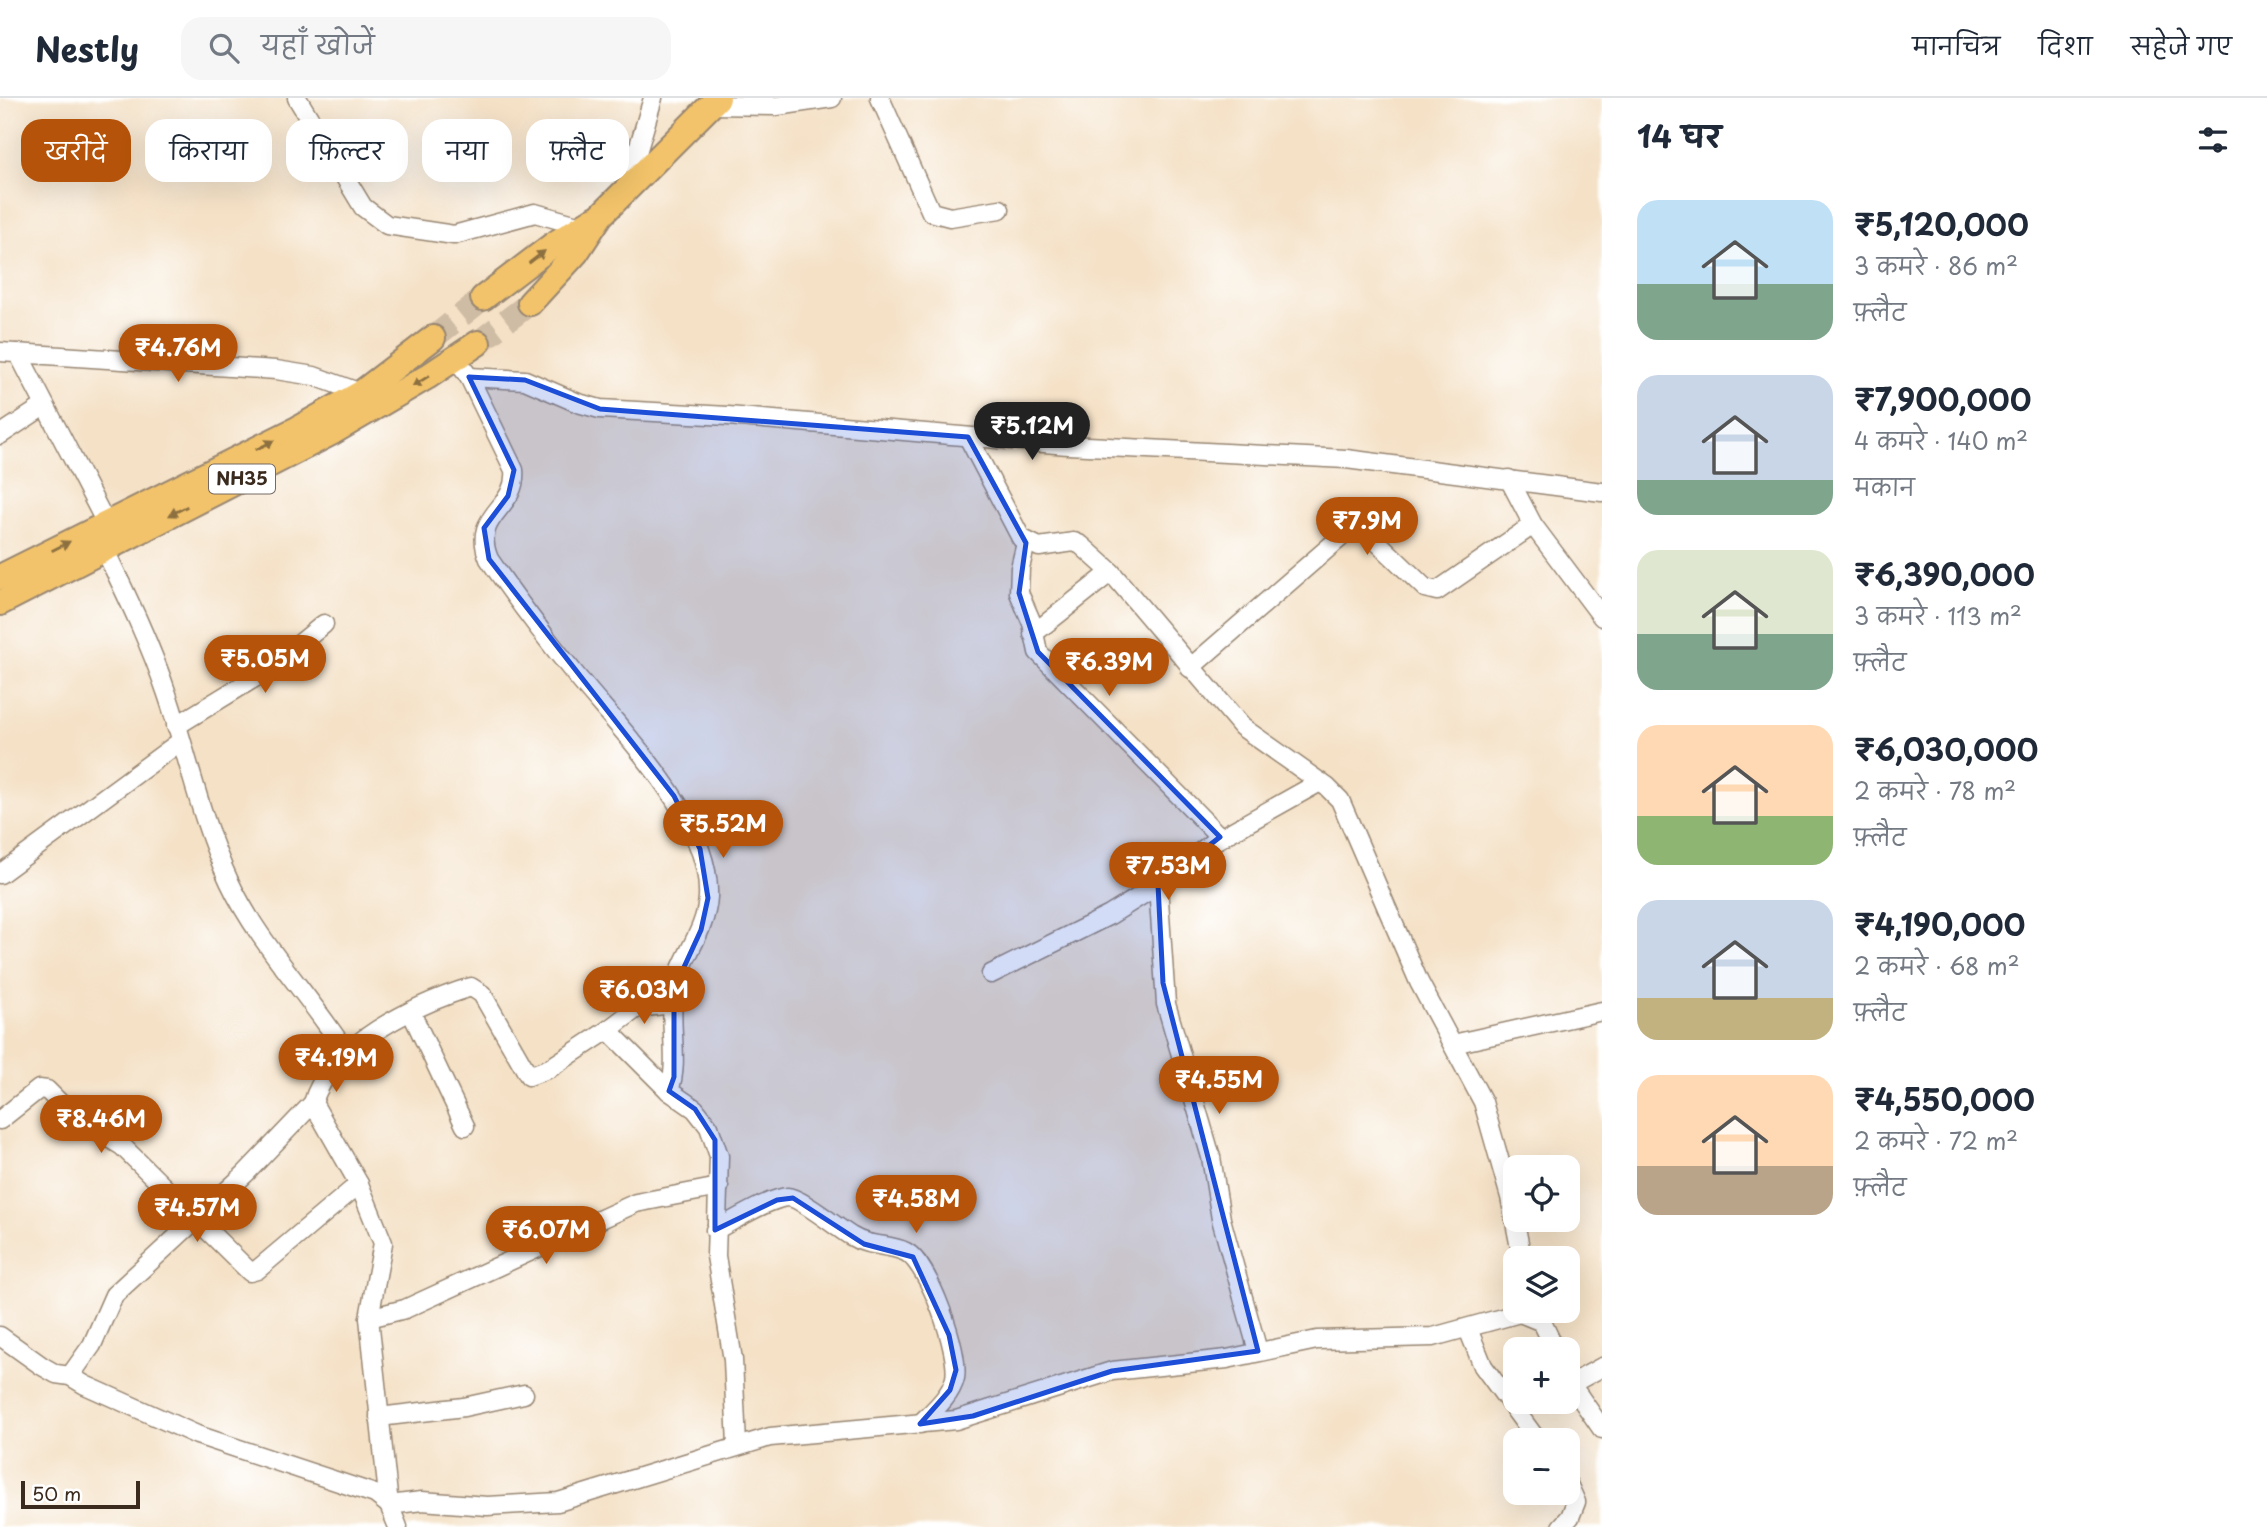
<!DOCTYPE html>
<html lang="hi">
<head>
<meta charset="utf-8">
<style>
  body { margin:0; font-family:"Playpen Sans","Playpen Sans Deva",sans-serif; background:#f6f6f7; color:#1f2937; height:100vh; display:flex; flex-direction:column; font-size:26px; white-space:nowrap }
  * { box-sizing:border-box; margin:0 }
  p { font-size:23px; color:#747a83 }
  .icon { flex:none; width:38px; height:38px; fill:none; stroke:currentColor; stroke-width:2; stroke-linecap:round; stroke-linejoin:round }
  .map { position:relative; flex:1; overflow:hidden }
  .details { display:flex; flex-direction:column; background:#fff; width:665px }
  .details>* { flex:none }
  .hud { position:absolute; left:21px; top:21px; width:665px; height:63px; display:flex; gap:14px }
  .buttons { position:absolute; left:1503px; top:1057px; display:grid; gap:14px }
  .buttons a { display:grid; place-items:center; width:77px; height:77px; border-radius:14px; background:#fff; box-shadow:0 7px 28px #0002; font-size:35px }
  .scale { position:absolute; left:21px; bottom:18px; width:119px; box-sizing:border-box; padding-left:7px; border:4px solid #3b2a1e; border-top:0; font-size:19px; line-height:24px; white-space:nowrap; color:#3b2a1e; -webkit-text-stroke:5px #fff; paint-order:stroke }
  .price { position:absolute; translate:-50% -60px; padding:0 16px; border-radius:24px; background:#b45309; color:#fff; font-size:23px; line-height:46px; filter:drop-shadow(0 2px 4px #0008) }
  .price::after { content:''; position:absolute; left:50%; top:42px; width:21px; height:16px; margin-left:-10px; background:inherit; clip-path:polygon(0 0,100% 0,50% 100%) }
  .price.current { background:#222; color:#fff }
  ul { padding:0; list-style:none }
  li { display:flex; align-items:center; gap:21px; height:175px; padding:0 35px }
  li span { display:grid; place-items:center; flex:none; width:196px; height:140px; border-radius:21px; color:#555 }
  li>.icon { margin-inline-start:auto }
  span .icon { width:84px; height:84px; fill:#fffc; stroke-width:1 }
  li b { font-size:30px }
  h2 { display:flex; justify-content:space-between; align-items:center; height:84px; padding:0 35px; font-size:30px }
  .chip { padding:0 24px; border-radius:21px; background:#fff; box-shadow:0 7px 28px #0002; font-size:24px; line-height:63px }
  .chip.current { background:#b45309; color:#fff }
  header { display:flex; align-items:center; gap:42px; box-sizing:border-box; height:98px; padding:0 35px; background:#fff; border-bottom:2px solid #e0e1e3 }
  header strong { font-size:33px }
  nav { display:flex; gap:38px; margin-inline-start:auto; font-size:24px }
  .search { width:490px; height:63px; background:#f6f6f7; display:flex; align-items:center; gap:18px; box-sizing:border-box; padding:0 24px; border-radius:21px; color:#747a83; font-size:26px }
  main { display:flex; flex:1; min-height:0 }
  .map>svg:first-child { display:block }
</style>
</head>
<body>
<header>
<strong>Nestly</strong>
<div class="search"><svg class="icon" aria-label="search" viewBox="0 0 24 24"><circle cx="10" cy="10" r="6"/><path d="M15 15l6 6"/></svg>यहाँ खोजें</div>
<nav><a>मानचित्र</a><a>दिशा</a><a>सहेजे गए</a></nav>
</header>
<main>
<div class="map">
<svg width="1602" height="1429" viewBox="0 0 1602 1429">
  <rect width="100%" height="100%" fill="#fff"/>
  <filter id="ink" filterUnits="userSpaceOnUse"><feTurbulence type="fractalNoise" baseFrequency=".0143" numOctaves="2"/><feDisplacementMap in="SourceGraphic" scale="14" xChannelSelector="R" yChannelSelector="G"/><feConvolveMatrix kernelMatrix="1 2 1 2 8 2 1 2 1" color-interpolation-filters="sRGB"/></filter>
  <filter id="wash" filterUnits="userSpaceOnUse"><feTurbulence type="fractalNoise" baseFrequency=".00686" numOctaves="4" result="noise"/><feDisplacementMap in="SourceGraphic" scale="28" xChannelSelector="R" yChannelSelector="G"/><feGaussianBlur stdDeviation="1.57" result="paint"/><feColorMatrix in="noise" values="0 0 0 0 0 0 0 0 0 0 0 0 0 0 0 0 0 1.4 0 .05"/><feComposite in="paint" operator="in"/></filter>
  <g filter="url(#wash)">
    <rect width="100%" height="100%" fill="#f4e1c6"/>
  </g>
  <g filter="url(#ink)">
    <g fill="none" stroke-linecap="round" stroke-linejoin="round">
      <g stroke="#cfbca4" stroke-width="24" stroke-dasharray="24 12" stroke-linecap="butt">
        <polyline points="433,240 483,200"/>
        <polyline points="478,245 530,205"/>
      </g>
      <defs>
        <g id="minor">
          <polyline points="297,0 363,109 387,127 454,137 535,115 588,130"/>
          <polyline points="880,0 931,114 950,119 1000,111"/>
          <polyline points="712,7 777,8 832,0"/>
          <polyline points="627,89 653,0"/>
          <polyline points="0,254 276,272 314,278 361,295"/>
          <polyline points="18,255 106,425"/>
          <path d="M456 261 469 279 514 372C518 412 470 415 489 461 516 501 545 539 575 576 621 633 712 722 708 799 706 835 680 860 674 893 668 926 680 963 669 993L695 1011 709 1029 719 1058 716 1158 733 1262 737 1347"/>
          <polyline points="469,279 525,282 578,305 600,311 728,318 1068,347 1346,361 1602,394"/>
          <polyline points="0,337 44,308"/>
          <polyline points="968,339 1021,440 1039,449 1074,444 1081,447 1111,474 1242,629 1327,689 1340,702 1419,884 1483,1004 1510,1099 1522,1160"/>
          <polyline points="1509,381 1533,427 1602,519"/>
          <path d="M99 440C124 492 149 542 167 596 188 658 201 723 229 783 258 845 308 895 345 953"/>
          <polyline points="1026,445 1020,470 1019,495 1032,525 1038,554 1220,739"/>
          <polyline points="1033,536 1111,474"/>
          <polyline points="1190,570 1349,432 1365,432 1425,490 1437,493 1533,427"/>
          <polyline points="176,628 269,571 324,526"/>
          <polyline points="0,776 181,643"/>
          <polyline points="1158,787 1166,906 1211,1059 1221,1121 1258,1253"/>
          <polyline points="991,876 1110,817 1158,787 1213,744 1320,684"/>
          <polyline points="411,914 465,1028"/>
          <polyline points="608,932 637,910 672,906"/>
          <polyline points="1453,946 1602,913"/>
          <polyline points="0,1022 39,991 47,992 73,1018 122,1048 250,1174 257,1172 359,1086"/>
          <path d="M715 1132C734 1123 769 1100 788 1099 799 1099 839 1131 851 1138 870 1150 888 1145 906 1154 929 1166 960 1255 955 1280 951 1298 933 1313 920 1326"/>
          <polyline points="369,1220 405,1211 636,1105 719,1089"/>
          <polyline points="1468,1231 1483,1268 1537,1342"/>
          <polyline points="0,1238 42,1268 56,1276 70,1278 85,1287 197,1337 375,1396 389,1407 422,1403 487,1408 558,1404 770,1339 956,1322 1112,1273 1227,1261 1317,1242 1433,1239 1520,1215 1542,1224 1555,1251"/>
          <polyline points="70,1278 92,1247 114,1197 245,1076 313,1005"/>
          <polyline points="1568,1282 1602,1331"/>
          <polyline points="1571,1286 1602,1269"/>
          <polyline points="379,1319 464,1309 524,1296"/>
          <path d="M398 1429 389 1407 369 1220 383 1145 359 1086 313 1005C329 947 417 906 471 889L482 896 529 978 550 970 608 932 669 993"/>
          <polyline points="1561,1429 1570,1419 1576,1404 1568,1386"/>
        </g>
        <g id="highway">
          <polyline points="483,200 554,146 594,121"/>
          <polyline points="530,205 576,155 601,117 718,0"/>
          <polyline points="0,479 297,331 361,295 433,240"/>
          <polyline points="0,505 333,334 427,279 478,245"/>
        </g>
      </defs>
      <use href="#minor" stroke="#988672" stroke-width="21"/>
      <use href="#highway" stroke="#988672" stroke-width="28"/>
      <use href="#minor" stroke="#fff" stroke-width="18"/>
      <use href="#highway" stroke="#f2c36a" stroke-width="24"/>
    </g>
    <defs><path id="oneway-solid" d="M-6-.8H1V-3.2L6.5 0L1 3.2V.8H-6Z" transform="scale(1.75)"/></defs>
    <g fill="#8d6f40">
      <use href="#oneway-solid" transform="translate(537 159) rotate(-38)"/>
      <use href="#oneway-solid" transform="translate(421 283) rotate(148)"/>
      <use href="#oneway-solid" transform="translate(265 347) rotate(-27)"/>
      <use href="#oneway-solid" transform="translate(178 413) rotate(153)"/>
      <use href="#oneway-solid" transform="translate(61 448) rotate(-27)"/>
    </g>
  </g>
  <path fill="#1d4ed8" fill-opacity="0.2" stroke="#1d4ed8" stroke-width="5" stroke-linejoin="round" d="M469 279 525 282 600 311 968 339 1026 445 1019 495 1038 554 1220 739 1158 787 1163 885 1258 1253 1112 1273 973 1318 920 1326 950 1292 956 1272 949 1237 913 1159 864 1146 793 1100 777 1102 715 1132V1042L695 1011 669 993 674 979V891L701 832 708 800 700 751 674 698 489 461 484 430 508 398 514 372Z"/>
  <g text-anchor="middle" stroke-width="7" stroke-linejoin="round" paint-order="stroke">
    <rect fill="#fff" stroke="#766a62" stroke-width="2" x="209" y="366.5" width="66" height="29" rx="5"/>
    <g font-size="18" font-weight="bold" fill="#3b2a1e">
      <text x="242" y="387">NH35</text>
    </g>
  </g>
</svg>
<div class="buttons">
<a><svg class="icon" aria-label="locate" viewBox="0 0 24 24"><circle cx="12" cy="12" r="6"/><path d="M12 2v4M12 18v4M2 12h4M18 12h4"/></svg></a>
<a><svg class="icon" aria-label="layers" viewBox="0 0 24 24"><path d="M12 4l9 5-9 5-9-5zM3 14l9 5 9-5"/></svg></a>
<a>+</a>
<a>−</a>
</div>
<div class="scale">50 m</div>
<b class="price" style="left:178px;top:286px">₹4.76M</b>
<b class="price current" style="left:1032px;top:364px">₹5.12M</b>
<b class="price" style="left:1367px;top:459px">₹7.9M</b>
<b class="price" style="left:265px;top:597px">₹5.05M</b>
<b class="price" style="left:1109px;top:600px">₹6.39M</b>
<b class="price" style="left:723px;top:762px">₹5.52M</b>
<b class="price" style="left:1168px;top:804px">₹7.53M</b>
<b class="price" style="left:644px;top:928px">₹6.03M</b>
<b class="price" style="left:336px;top:996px">₹4.19M</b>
<b class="price" style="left:1219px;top:1018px">₹4.55M</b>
<b class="price" style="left:101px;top:1057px">₹8.46M</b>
<b class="price" style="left:916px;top:1137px">₹4.58M</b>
<b class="price" style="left:197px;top:1146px">₹4.57M</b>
<b class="price" style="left:546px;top:1168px">₹6.07M</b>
<div class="hud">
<a class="chip current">खरीदें</a>
<a class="chip">किराया</a>
<a class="chip">फ़िल्टर</a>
<a class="chip">नया</a>
<a class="chip">फ़्लैट</a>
</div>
</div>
<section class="details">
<h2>14 घर<svg class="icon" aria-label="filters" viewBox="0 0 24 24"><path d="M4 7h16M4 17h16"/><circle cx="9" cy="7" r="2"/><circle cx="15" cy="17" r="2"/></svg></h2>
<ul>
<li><span style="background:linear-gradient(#bfe0f5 60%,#7fa58c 0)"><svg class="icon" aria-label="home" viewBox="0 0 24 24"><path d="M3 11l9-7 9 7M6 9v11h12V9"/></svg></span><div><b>₹5,120,000</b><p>3 कमरे · 86 m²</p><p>फ़्लैट</p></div></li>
<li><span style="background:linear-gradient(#c9d6e8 75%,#7fa58c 0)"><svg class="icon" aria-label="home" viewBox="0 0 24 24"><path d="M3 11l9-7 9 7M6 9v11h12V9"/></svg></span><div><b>₹7,900,000</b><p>4 कमरे · 140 m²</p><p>मकान</p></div></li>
<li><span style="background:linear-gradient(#dfe7d0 60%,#7fa58c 0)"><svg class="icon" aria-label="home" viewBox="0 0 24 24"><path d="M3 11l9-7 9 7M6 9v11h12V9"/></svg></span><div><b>₹6,390,000</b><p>3 कमरे · 113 m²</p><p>फ़्लैट</p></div></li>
<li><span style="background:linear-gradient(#ffd9b3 65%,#8fb573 0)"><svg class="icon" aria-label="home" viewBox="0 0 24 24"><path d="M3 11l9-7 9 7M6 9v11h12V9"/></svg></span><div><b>₹6,030,000</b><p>2 कमरे · 78 m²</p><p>फ़्लैट</p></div></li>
<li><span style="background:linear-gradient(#c9d6e8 70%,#c2b280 0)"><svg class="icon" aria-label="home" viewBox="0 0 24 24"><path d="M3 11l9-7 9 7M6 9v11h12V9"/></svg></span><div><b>₹4,190,000</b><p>2 कमरे · 68 m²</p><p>फ़्लैट</p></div></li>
<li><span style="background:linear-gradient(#ffd9b3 65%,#b9a48a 0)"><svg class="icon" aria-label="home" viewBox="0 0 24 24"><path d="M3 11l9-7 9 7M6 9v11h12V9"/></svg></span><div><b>₹4,550,000</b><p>2 कमरे · 72 m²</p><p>फ़्लैट</p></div></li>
</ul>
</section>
</main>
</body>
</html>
